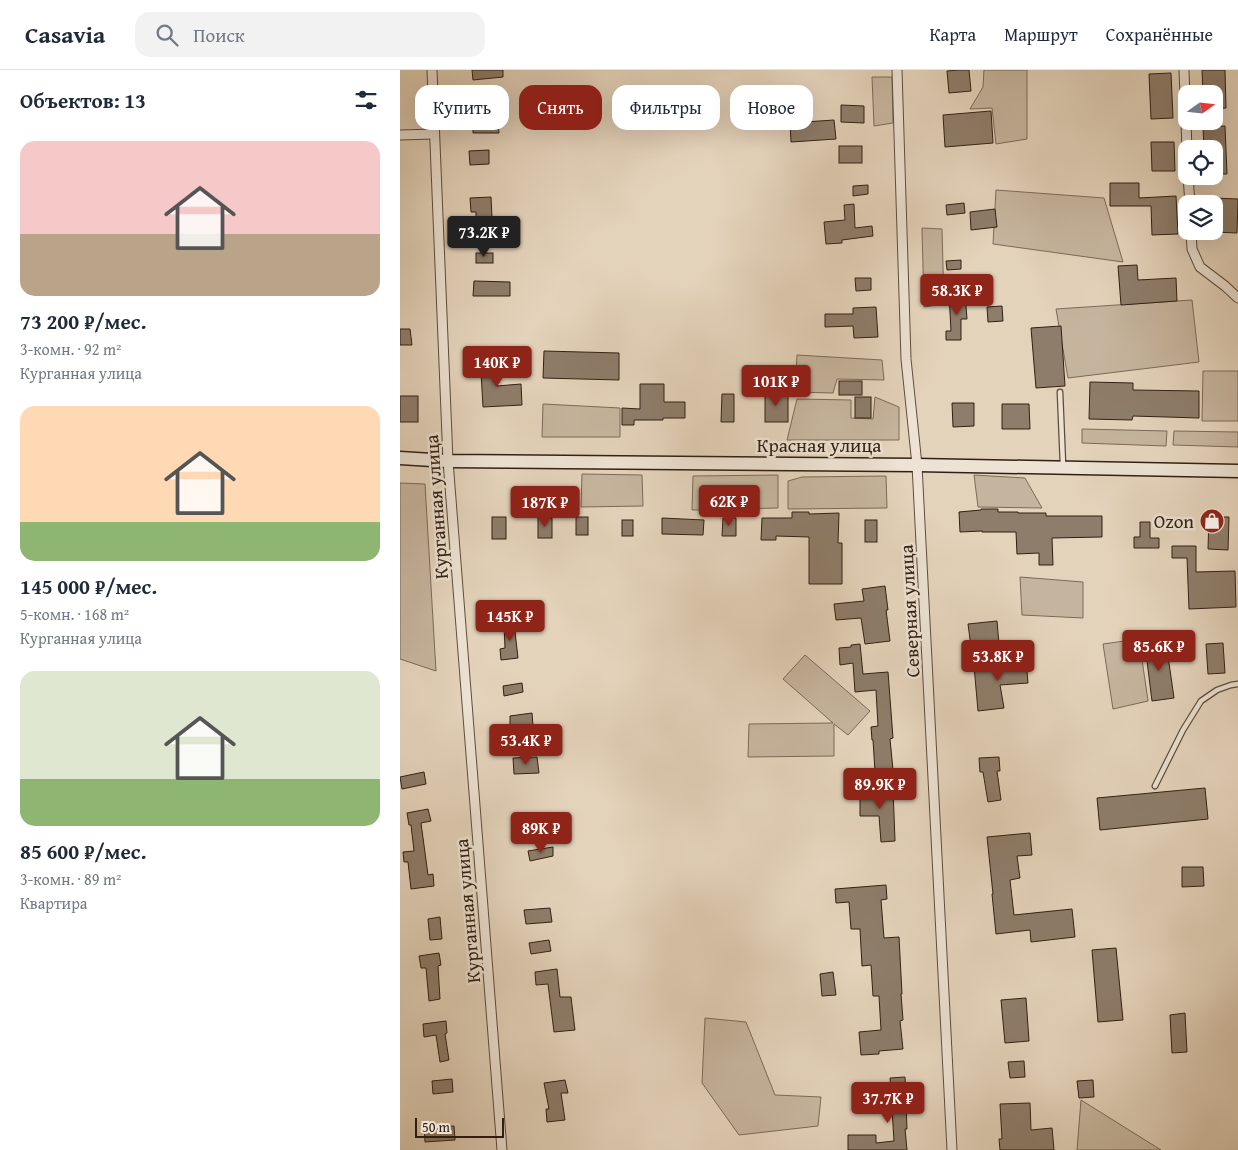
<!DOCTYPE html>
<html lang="ru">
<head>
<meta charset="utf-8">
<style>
  body { margin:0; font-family:"Gentium Book Plus",serif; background:#f2f2f3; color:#1f2937; height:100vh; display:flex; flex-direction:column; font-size:19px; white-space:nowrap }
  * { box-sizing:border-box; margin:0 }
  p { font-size:16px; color:#747a83 }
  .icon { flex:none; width:28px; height:28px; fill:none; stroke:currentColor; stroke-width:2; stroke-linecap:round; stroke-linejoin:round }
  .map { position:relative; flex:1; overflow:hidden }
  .details { display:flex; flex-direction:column; background:#fff; width:400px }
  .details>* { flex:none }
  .guide { position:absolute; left:15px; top:15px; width:475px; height:45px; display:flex; gap:10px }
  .needle { width:32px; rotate:75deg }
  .controls { position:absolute; left:778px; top:15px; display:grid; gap:10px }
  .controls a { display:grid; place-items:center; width:45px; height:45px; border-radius:10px; background:#fff; box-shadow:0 5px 20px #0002; font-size:25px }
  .scale { position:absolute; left:15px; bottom:12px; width:89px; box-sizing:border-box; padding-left:5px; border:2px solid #312012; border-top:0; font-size:14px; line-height:18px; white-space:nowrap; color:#312012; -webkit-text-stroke:4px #ede2d3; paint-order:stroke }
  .price { position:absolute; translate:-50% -42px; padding:0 11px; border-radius:5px; background:#8f2418; color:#fff; font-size:16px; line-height:32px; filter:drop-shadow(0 1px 2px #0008) }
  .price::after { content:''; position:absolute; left:50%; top:30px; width:15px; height:11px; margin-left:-8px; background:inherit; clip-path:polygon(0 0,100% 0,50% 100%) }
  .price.selected { background:#222; color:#fff }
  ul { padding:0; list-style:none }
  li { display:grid; align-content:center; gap:10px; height:265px; padding:0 20px }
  li span { display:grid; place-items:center; height:155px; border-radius:15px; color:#555 }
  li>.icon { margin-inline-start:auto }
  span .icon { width:90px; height:90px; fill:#fffc; stroke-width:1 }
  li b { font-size:21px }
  h2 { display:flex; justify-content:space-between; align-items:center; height:60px; padding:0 20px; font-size:21px }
  .pill { padding:0 18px; border-radius:15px; background:#fff; box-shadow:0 5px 20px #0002; font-size:18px; line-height:45px }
  .pill.selected { background:#8f2418; color:#fff }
  header { display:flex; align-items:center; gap:30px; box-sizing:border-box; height:70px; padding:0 25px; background:#fff; border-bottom:1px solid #e0e1e3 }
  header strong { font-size:24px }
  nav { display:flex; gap:28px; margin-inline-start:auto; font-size:18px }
  .search { width:350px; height:45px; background:#f2f2f3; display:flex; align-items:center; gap:12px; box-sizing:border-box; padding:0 18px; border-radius:15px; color:#747a83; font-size:19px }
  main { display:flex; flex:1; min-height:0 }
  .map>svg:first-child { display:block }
</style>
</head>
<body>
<header>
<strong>Casavia</strong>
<div class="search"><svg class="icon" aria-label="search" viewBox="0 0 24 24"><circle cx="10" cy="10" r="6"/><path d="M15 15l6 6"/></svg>Поиск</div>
<nav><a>Карта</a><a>Маршрут</a><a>Сохранённые</a></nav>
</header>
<main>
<section class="details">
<h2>Объектов: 13<svg class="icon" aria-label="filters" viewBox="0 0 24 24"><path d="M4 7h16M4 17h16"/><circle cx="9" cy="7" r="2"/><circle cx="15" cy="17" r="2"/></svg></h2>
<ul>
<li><span style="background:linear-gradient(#f6c9c9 60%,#b9a48a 0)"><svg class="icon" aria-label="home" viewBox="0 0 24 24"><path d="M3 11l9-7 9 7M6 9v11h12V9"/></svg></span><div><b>73 200 ₽/мес.</b><p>3-комн. · 92 m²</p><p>Курганная улица</p></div></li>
<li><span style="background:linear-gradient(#ffd9b3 75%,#8fb573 0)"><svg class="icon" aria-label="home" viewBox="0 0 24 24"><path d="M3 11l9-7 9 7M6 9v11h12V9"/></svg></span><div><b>145 000 ₽/мес.</b><p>5-комн. · 168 m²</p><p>Курганная улица</p></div></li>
<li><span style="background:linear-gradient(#dfe7d0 70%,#8fb573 0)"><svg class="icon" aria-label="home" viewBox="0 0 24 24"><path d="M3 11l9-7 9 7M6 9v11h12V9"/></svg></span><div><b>85 600 ₽/мес.</b><p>3-комн. · 89 m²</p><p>Квартира</p></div></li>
</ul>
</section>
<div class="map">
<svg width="838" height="1080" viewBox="0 0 838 1080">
  <rect width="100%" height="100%" fill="#e4d3bb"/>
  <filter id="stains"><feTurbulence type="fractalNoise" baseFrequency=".004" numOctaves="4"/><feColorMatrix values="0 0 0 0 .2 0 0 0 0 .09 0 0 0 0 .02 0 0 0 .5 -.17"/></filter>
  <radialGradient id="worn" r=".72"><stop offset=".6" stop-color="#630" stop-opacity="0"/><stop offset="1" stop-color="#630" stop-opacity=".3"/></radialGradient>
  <g fill="#c6b59e" stroke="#7c6a58">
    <polygon points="584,0 627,0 627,69 596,74 592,38 570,39 583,17"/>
    <polygon points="472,7 492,7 493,53 474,56"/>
    <polygon points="596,120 704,128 723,192 593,174"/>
    <polygon points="522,158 542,159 544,234 524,237"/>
    <polygon points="792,230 799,292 668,308 656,239"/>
    <polygon points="397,285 482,290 484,310 437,309 433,323 395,322"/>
    <polygon points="803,301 838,301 838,351 802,351"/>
    <polygon points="475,327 499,337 499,370 387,370 397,329 451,330 451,348 473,349"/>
    <polygon points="143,334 220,338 220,367 142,367"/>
    <polygon points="682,359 767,361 766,376 682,373"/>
    <polygon points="774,361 838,362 838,377 773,375"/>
    <polygon points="182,404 242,405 243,436 181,437"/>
    <polygon points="378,405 378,438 292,440 293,406"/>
    <polygon points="574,405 625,408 642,438 578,437"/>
    <polygon points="486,406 487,438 388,439 388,411 402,407"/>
    <polygon points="0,413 25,414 36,601 0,589"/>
    <polygon points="620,507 683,512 683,548 622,545"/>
    <polygon points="739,569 748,631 713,639 703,574"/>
    <polygon points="405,585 470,641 448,665 434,654 434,686 348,687 349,654 433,653 383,609"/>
    <polygon points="305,948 346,952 375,1025 421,1027 418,1056 339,1065 302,1013"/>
    <polygon points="681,1030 761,1080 677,1080"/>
  </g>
  <g fill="#8e7d6a" stroke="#312012">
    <polygon points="72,0 103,0 103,7 73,10"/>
    <polygon points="559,0 569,0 571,21 549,23 547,1"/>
    <polygon points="802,0 825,0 826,38 814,39 814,24 803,24"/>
    <polygon points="771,3 773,48 751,49 749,4"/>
    <polygon points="90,26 91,52 98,51 99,63 73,63 73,40 70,40 69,27"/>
    <polygon points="441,35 464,36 464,53 441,52"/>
    <polygon points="591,41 593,73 545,77 543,45"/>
    <polygon points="434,50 436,69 391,72 390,53"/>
    <polygon points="825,56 827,104 814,104 814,79 804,79 803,57"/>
    <polygon points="751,72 774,72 775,101 752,101"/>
    <rect x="439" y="76" width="23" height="17"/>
    <polygon points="89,80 89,94 70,95 69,81"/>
    <polygon points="710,113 739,113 739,128 776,126 778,164 752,165 751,136 710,136"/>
    <polygon points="468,115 468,124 453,126 453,116"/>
    <polygon points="91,127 92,147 95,147 96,160 76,160 76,142 71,142 70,128"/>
    <polygon points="814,128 838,129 837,163 814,162"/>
    <polygon points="564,133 565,143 547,145 546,135"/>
    <polygon points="454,134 455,158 472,156 473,166 442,170 442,173 426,174 424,152 445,150 444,135"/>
    <polygon points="595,139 597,157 571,160 570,142"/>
    <rect x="76" y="183" width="17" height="10"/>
    <polygon points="561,190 561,199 547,200 546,191"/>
    <polygon points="737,195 738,210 776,208 777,231 721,235 718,196"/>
    <polygon points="455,208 471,208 471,220 456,221"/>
    <polygon points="74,211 110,212 110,226 73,226"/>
    <polygon points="549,224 565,224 567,249 561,249 561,270 546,270 546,261 551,261"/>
    <polygon points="602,236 603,251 588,252 587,237"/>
    <polygon points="476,237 478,267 454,268 453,256 425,257 425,244 453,244 453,238"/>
    <polygon points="661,256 665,316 636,318 631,258"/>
    <polygon points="0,259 10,259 12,275 0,275"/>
    <polygon points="144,281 219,283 219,310 143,308"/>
    <polygon points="76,291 96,291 97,316 121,314 122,335 83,337 81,302 77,303"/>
    <rect x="439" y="311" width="23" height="14"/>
    <polygon points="690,312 733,313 733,320 799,321 799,348 733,346 732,350 689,349"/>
    <polygon points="240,314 264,314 264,332 285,332 285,348 263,348 263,350 234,350 234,355 222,355 222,338 240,339"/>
    <rect x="365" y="322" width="23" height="30"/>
    <polygon points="322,324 334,324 334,352 321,352"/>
    <rect x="0" y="326" width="18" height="26"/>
    <rect x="455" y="327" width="16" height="21"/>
    <polygon points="552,333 574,333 574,356 553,357"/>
    <polygon points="602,334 629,334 630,359 602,359"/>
    <polygon points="581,439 598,439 598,442 618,442 618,443 646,443 646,446 702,446 702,467 652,468 653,495 639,495 639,483 617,484 616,462 582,462 582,461 560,462 559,442 581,440"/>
    <polygon points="392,442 409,442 409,444 439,443 438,473 442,473 442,514 409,514 409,467 376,466 376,470 361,470 362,448 392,448"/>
    <rect x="92" y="447" width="14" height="22"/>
    <rect x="176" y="447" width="12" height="18"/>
    <polygon points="809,447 829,447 828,480 808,479"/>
    <rect x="138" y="448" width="14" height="20"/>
    <polygon points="262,448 304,450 303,465 262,464"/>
    <polygon points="323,448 336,448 336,466 322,466"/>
    <rect x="222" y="450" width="11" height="16"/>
    <rect x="465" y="450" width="12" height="22"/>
    <polygon points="740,452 750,452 750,468 759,468 759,478 734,478 734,467 740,467"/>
    <polygon points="772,476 796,476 796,502 835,501 836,537 789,539 787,488 772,488"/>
    <polygon points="485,516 488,540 486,540 490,571 465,574 461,548 436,550 434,534 464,531 462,519"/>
    <polygon points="116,551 117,561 115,562 118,588 101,590 100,579 105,578 104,552"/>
    <polygon points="597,551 599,574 571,577 568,554"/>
    <polygon points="766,572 774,628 752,631 745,575"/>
    <polygon points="823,573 825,603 808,604 806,574"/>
    <polygon points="460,574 463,604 488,602 493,668 490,669 493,700 475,701 473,670 472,670 471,657 478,656 476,620 455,622 453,593 440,595 439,578 451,577 451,575"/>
    <polygon points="626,589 628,613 600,615 604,638 578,641 574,596 611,592 611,590"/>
    <polygon points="122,613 123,622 104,626 103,616"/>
    <polygon points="132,643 133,656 110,658 110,646"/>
    <polygon points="137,687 139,703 114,704 113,688"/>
    <polygon points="599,687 600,701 597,701 601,730 588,732 583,702 580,702 579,688"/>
    <polygon points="24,702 26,714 2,719 0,707"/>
    <polygon points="805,718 808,749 700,760 697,728"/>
    <polygon points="493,719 495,771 481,772 479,746 460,746 460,720"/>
    <polygon points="28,739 31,751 21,753 28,805 33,804 34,816 11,819 8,792 4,792 3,782 14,781 11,755 9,755 7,743"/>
    <polygon points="135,744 136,757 118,759 117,746"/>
    <polygon points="630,763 632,785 617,786 620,808 610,810 614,845 672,839 675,867 631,872 630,860 596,864 592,824 593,824 587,767"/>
    <polygon points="153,777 153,786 130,791 128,781"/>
    <polygon points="782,797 803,797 804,816 782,817"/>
    <polygon points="486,815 487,829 481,830 484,868 499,867 502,924 501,924 503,950 500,951 503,979 479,981 479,984 461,985 459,962 481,960 479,926 473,926 471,895 462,896 460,859 451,859 449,832 436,833 435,819"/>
    <polygon points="150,838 152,852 126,854 124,840"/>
    <polygon points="40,847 42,869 30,870 28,849"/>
    <polygon points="149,870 151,881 131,884 129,873"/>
    <polygon points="716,878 723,950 698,952 692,880"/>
    <polygon points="39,883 41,895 38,896 40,929 29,931 26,898 21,898 19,886"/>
    <polygon points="157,899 160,927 171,927 175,960 154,962 148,914 136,915 135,902"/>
    <polygon points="433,902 436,925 422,926 420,904"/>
    <polygon points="626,928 629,971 605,973 601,930"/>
    <polygon points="785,943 787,982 772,983 770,945"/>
    <polygon points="46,951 47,963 45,964 49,990 40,992 36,965 24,967 23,954"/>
    <polygon points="624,991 625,1007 610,1008 608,992"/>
    <polygon points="505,1007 507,1059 505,1059 507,1080 448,1080 448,1065 476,1065 476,1073 494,1071 490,1008"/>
    <polygon points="52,1009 53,1022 33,1024 32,1011"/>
    <polygon points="165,1010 168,1023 161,1023 165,1050 147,1052 146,1039 149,1039 144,1013"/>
    <polygon points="693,1010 694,1027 679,1028 677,1011"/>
    <polygon points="630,1033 631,1060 652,1058 654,1080 600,1080 599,1069 602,1069 600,1034"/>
    <polygon points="54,1056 55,1070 25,1072 24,1057"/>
  </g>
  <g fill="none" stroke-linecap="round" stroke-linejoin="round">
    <defs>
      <g id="lane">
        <polyline points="660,322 663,395"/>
        <polyline points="755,716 783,660 801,631 817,620 831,615 838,614"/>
      </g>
      <g id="street">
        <polyline points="32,0 48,391 102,1080"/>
        <polyline points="497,0 506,289 517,395 552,1080"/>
        <polyline points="784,0 787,79"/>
        <polyline points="0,65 34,64"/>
        <polyline points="788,106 790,134"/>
        <polyline points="791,161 792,179 800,197 825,216 838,228"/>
      </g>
      <polyline id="secondary" points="0,388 48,391 517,395 838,401"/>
    </defs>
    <use href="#lane" stroke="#5e4d3c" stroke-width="7"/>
    <use href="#street" stroke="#5e4d3c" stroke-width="11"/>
    <use href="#secondary" stroke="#312012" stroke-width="15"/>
    <use href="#lane" stroke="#ede2d3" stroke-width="4.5"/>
    <use href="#street" stroke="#ede2d3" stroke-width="9"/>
    <use href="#secondary" stroke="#ede2d3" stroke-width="12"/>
  </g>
  <defs>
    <symbol id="shop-disc" viewBox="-11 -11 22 22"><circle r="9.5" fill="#8f2418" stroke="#ede2d3"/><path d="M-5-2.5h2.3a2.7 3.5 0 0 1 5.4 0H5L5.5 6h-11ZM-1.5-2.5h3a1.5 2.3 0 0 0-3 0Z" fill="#fff"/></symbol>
  </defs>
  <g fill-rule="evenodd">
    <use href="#shop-disc" x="798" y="437" width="28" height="28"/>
  </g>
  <g text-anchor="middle" stroke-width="5" stroke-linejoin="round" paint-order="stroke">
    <g font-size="19" fill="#312012" stroke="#ede2d3">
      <text x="419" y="382">Красная улица</text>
      <text transform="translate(36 437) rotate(-94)" y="7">Курганная улица</text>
      <text transform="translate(509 541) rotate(-93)" y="7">Северная улица</text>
      <text transform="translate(67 841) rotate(-95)" y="7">Курганная улица</text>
    </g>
    <g font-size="19" fill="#312012" stroke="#ede2d3" text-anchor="end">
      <text x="794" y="458">Ozon</text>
    </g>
  </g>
  <rect width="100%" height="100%" filter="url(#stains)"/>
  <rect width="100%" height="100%" fill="url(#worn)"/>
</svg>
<div class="controls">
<a><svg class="needle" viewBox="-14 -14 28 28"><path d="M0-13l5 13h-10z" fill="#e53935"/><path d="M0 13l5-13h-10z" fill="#747a83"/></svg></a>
<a><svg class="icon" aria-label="locate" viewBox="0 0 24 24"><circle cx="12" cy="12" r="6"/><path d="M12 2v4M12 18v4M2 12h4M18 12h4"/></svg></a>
<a><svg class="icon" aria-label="layers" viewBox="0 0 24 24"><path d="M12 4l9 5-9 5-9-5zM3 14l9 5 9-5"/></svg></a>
</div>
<div class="scale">50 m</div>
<b class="price selected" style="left:84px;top:188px">73.2K ₽</b>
<b class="price" style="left:557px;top:246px">58.3K ₽</b>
<b class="price" style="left:97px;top:318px">140K ₽</b>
<b class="price" style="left:376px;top:337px">101K ₽</b>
<b class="price" style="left:329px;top:457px">62K ₽</b>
<b class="price" style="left:145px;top:458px">187K ₽</b>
<b class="price" style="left:110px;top:572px">145K ₽</b>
<b class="price" style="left:759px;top:602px">85.6K ₽</b>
<b class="price" style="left:598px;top:612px">53.8K ₽</b>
<b class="price" style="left:126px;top:696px">53.4K ₽</b>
<b class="price" style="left:480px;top:740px">89.9K ₽</b>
<b class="price" style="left:141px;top:784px">89K ₽</b>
<b class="price" style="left:488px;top:1054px">37.7K ₽</b>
<div class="guide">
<a class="pill">Купить</a>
<a class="pill selected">Снять</a>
<a class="pill">Фильтры</a>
<a class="pill">Новое</a>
</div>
</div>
</main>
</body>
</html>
